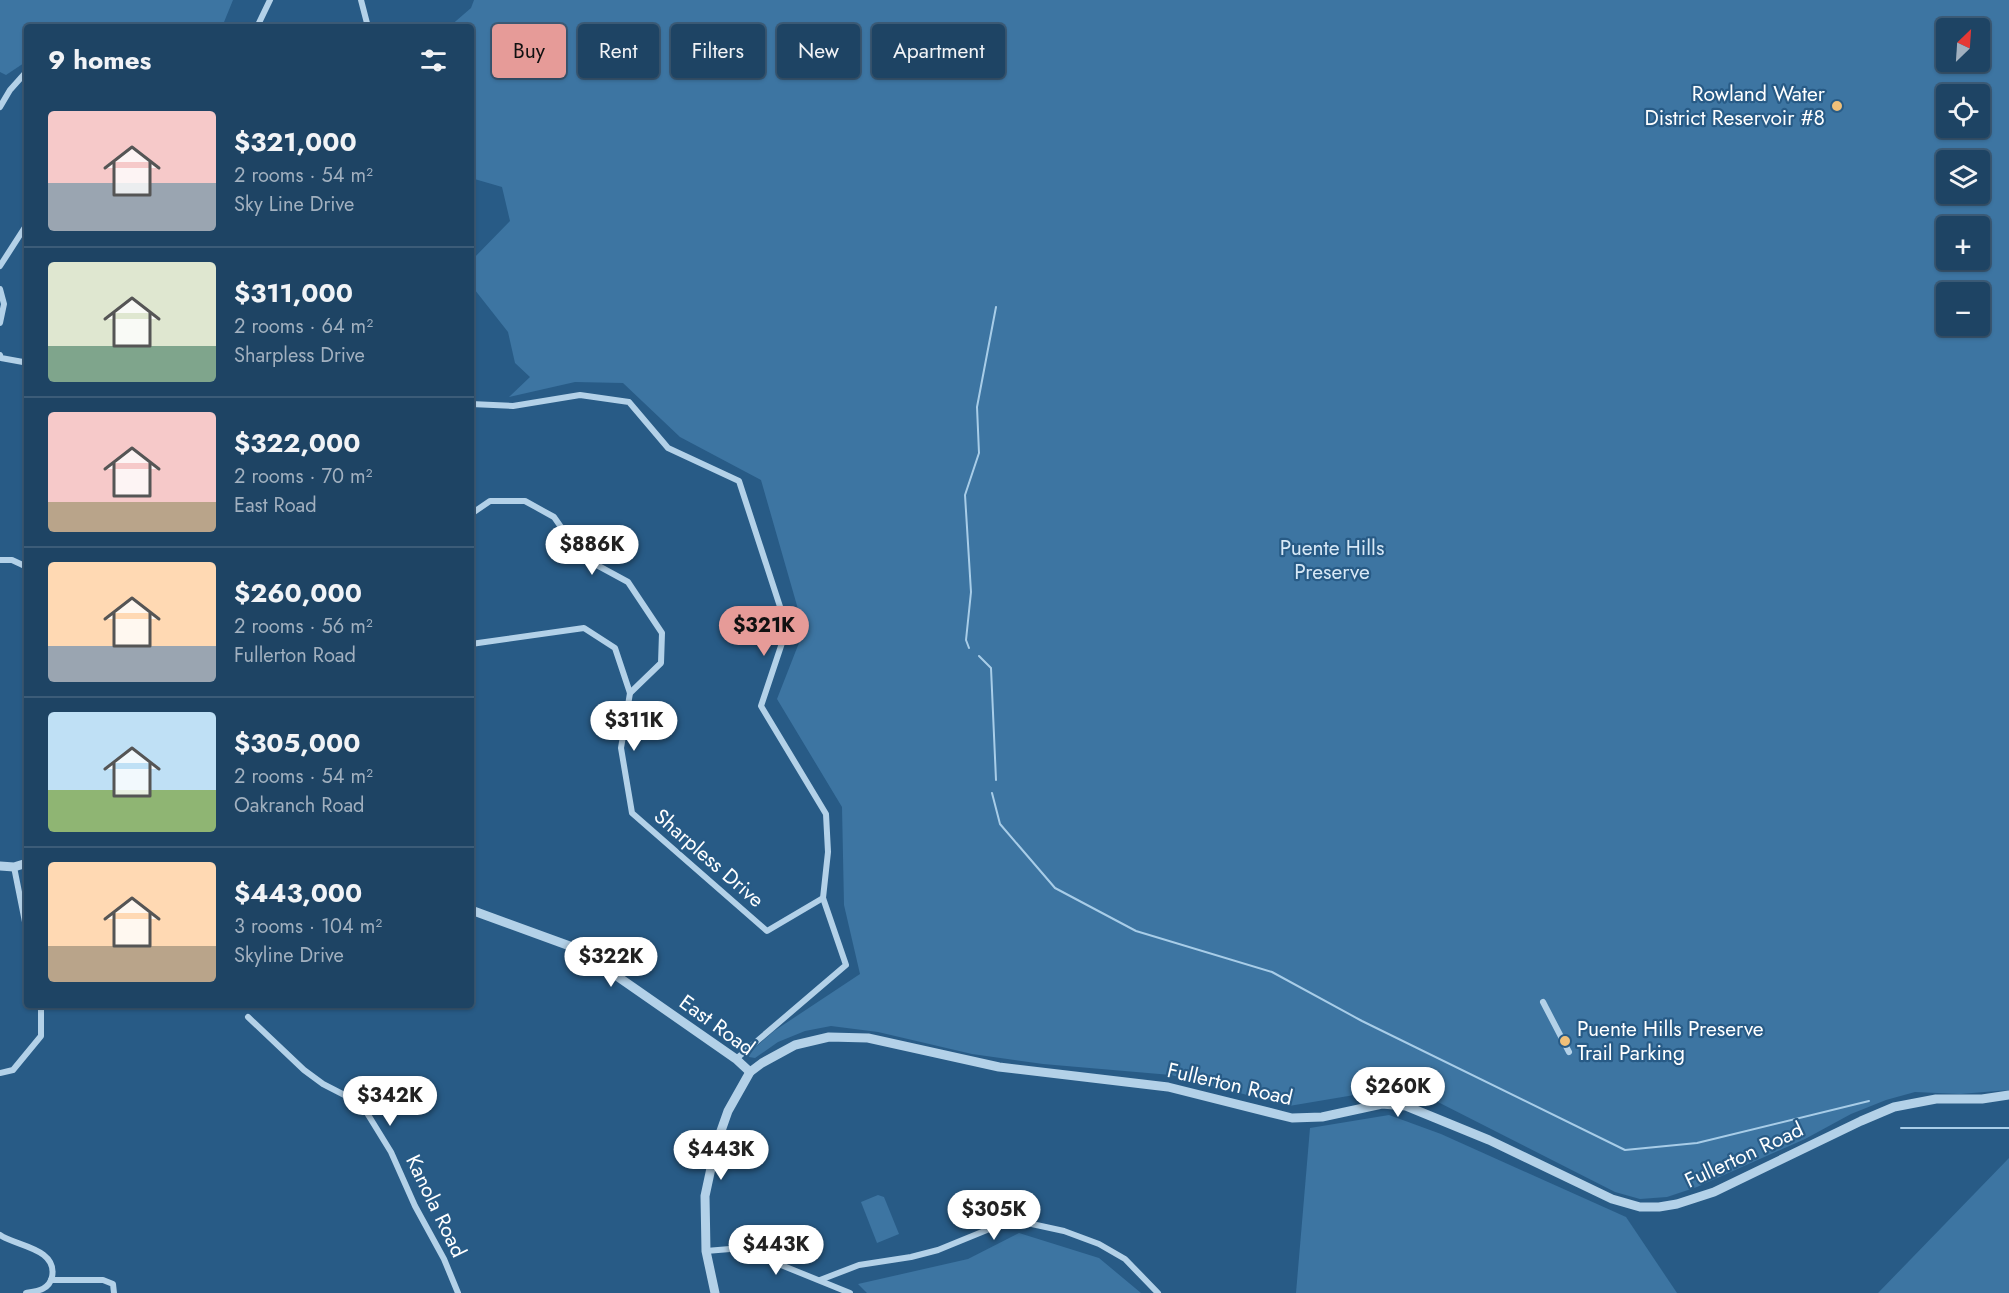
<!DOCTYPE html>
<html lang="en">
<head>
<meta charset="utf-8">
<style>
  body { margin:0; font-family:Jost,sans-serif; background:#2b4e6d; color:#f1f3f6; height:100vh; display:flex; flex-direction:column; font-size:22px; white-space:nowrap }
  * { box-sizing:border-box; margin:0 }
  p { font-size:20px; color:#a1b0bf }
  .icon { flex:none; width:33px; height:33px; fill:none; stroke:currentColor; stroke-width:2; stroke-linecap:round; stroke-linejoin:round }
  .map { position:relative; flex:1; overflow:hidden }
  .drawer { position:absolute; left:24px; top:24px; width:450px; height:984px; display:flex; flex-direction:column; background:#1e4464; border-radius:6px; box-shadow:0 2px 4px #0004,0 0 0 2px #3c5c78 }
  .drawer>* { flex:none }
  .top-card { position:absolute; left:492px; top:24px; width:570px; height:54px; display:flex; gap:12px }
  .needle { width:39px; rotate:25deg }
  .controls { position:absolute; left:1936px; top:18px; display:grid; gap:12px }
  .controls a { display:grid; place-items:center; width:54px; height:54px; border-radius:6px; background:#1e4464; box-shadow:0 2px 4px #0004,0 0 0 2px #3c5c78; font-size:30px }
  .price { position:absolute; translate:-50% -51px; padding:0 14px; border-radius:21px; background:#fff; color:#222; font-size:20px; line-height:39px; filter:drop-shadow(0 2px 3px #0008) }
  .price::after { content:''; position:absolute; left:50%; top:36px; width:18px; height:14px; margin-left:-9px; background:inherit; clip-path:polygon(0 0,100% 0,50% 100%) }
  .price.on { background:#e69b98; color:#111 }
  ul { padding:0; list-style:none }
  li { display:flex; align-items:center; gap:18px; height:150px; padding:0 24px }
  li+li { border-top:2px solid #3c5c78 }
  li span { display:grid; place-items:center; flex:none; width:168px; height:120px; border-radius:6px; color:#555 }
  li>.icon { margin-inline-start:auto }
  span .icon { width:72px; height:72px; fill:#fffc; stroke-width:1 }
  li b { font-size:26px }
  h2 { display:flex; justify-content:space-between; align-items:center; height:72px; padding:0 24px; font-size:26px }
  .pill { padding:0 21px; border-radius:6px; background:#1e4464; box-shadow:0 2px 4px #0004,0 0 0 2px #3c5c78; font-size:21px; line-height:54px }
  .pill.on { background:#e69b98; color:#111 }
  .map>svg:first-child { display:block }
</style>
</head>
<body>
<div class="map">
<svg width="2009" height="1293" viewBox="0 0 2009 1293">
  <rect width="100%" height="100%" fill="#285b86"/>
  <g fill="#3d75a2" fill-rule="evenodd">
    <polygon points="0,0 233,0 222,27 27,27 27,61 6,75 0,72"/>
    <path d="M474 0H2009V1090L1960 1094 1915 1092 1886 1100 1851 1114 1805 1139 1697 1187 1667 1197 1640 1199 1615 1192 1430 1098 1384 1090 1289 1106 1171 1075 1043 1064 972 1054 878 1032 831 1026 805 1031 778 1042 755 1058 749 1057 750 1052 774 1031 860 974 844 905 842 807 777 699 804 630 761 480 680 437 623 383 575 382 509 397 530 377 515 363 508 332 471 285V261L510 221 502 187 471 178V27H449L471 8ZM1947 28H1980V62H1947ZM1947 94H1980V128H1947ZM1947 160H1980V194H1947ZM1947 226H1980V260H1947ZM1947 292H1980V326H1947Z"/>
    <polygon points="1389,1115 1441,1134 1626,1217 1677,1293 1296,1293 1310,1128"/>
    <polygon points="2009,1158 2009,1293 1878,1293"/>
    <polygon points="878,1195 884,1197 899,1234 877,1243 861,1202"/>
    <polygon points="1019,1233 1099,1258 1141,1293 867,1293 858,1284 968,1259"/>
  </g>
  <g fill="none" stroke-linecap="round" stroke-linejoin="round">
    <g stroke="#a8cde8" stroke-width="2">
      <polyline points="969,648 966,640 971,592 965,495 979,453 977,407 996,307"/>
      <polyline points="979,656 991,668 996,780"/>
      <polyline points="992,793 1000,824 1055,888 1136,931 1272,972 1362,1021 1625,1150 1697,1143 1869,1101"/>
      <polyline points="1901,1128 2009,1128"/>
    </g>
    <g stroke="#b3d1e8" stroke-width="6">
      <polyline points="361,0 368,27"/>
      <polyline points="257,27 270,0"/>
      <polyline points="0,107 10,90 27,71"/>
      <polyline points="0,266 27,224"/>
      <polyline points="0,289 4,304 0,323"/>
      <polyline points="0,355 1,358 23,362 27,361"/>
      <polyline points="471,404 513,406 580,395 629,402 668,448 739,481 787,628 761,706 826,814 828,852 823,898 846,965 736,1059"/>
      <polyline points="471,514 490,501 525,501 554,517 582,557 628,582 662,633 661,663 630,693"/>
      <polyline points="0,560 12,560 27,567"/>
      <polyline points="471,644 584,628 615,648 630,693 621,748 632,813 767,931 823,898"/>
      <polyline points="14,867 27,932"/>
      <polyline points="1543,1002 1569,1052"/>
      <polyline points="248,1017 304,1070 323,1084 358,1102 367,1113 391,1152 415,1206 444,1259 458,1293"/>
      <polyline points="0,1073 13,1070 41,1036 41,1005"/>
      <path d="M0 1235C15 1246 58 1248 52 1277 49 1290 37 1291 26 1293"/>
      <polyline points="746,1237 754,1247"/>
      <polyline points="706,1251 754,1247 781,1265 850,1293"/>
      <polyline points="51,1280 103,1280 113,1284 114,1293"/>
      <polyline points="820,1280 859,1265 911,1257 938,1250 1004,1223 1018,1221 1064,1231 1099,1244 1125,1259 1158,1293"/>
    </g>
    <g stroke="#b3d1e8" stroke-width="9">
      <polyline points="0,866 14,867 27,863"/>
      <polyline points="471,910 578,949 736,1059 750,1072"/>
      <polyline points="715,1293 706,1251 705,1196 716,1145 728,1111 750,1072 762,1063 795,1045 829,1037 868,1038 999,1067 1168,1087 1292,1118 1322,1117 1382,1104 1406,1106 1489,1140 1612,1199 1640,1207 1659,1207 1677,1204 1714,1192 1861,1121 1894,1107 1936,1099 1982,1099 2009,1095"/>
    </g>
  </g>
  <g fill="#f0c079" stroke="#285b86" stroke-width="2">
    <circle cx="1837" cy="106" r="6"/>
    <circle cx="1565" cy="1041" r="6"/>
  </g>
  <g text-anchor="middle" stroke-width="4.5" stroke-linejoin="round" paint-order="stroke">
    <g font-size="21" fill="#fff" stroke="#285b86" text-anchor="end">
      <text x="1825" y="101">Rowland Water<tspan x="1825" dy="24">District Reservoir #8</tspan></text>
      <text x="1577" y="1036" text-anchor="start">Puente Hills Preserve<tspan x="1577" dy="24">Trail Parking</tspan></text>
    </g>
    <g font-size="21" fill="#d7e8f6" stroke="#285b86">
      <text x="1332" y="555">Puente Hills<tspan x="1332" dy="24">Preserve</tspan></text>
    </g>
    <g font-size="21" fill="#fff" stroke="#285b86">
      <text transform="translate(709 858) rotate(41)" y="7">Sharpless Drive</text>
      <text transform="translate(717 1025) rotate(36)" y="7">East Road</text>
      <text transform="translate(1230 1084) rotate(13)" y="7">Fullerton Road</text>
      <text transform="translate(1744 1155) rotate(-25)" y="7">Fullerton Road</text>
      <text transform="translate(436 1206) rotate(64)" y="7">Kanola Road</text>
    </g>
  </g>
</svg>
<div class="controls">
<a><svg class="needle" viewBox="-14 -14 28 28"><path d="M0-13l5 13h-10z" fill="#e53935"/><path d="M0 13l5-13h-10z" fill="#a1b0bf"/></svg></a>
<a><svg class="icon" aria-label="locate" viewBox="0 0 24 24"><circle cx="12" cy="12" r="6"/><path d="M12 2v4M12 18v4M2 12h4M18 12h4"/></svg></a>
<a><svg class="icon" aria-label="layers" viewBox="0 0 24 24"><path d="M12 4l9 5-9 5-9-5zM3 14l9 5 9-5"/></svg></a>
<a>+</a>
<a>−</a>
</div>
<b class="price" style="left:592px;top:576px">$886K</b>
<b class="price on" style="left:764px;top:657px">$321K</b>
<b class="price" style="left:634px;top:752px">$311K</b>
<b class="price" style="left:611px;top:988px">$322K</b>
<b class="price" style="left:1398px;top:1118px">$260K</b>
<b class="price" style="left:390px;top:1127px">$342K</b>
<b class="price" style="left:721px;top:1181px">$443K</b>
<b class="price" style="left:994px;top:1241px">$305K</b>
<b class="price" style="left:776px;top:1276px">$443K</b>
<div class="top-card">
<a class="pill on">Buy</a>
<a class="pill">Rent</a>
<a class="pill">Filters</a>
<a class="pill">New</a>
<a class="pill">Apartment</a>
</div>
<section class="drawer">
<h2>9 homes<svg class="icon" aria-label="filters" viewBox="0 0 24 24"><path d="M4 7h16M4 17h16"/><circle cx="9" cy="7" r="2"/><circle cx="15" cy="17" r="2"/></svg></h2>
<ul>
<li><span style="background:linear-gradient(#f6c9c9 60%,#9aa5b1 0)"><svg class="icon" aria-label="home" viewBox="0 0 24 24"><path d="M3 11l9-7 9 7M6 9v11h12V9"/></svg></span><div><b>$321,000</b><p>2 rooms · 54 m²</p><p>Sky Line Drive</p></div></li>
<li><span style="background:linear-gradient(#dfe7d0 70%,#7fa58c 0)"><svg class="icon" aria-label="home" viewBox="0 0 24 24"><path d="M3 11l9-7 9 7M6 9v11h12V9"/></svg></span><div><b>$311,000</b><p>2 rooms · 64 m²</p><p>Sharpless Drive</p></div></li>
<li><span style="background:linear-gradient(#f6c9c9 75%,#b9a48a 0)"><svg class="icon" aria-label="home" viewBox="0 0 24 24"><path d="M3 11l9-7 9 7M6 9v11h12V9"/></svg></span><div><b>$322,000</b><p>2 rooms · 70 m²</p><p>East Road</p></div></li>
<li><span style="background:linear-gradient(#ffd9b3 70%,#9aa5b1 0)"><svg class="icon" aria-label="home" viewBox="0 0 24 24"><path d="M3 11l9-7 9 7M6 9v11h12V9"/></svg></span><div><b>$260,000</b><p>2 rooms · 56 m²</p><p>Fullerton Road</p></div></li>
<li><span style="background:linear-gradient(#bfe0f5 65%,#8fb573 0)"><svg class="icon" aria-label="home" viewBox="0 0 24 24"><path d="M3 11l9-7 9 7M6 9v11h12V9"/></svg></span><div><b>$305,000</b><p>2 rooms · 54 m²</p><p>Oakranch Road</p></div></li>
<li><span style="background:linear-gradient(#ffd9b3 70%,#b9a48a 0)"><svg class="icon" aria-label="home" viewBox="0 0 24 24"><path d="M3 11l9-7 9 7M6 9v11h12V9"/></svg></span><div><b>$443,000</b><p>3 rooms · 104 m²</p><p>Skyline Drive</p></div></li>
</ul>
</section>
</div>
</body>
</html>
